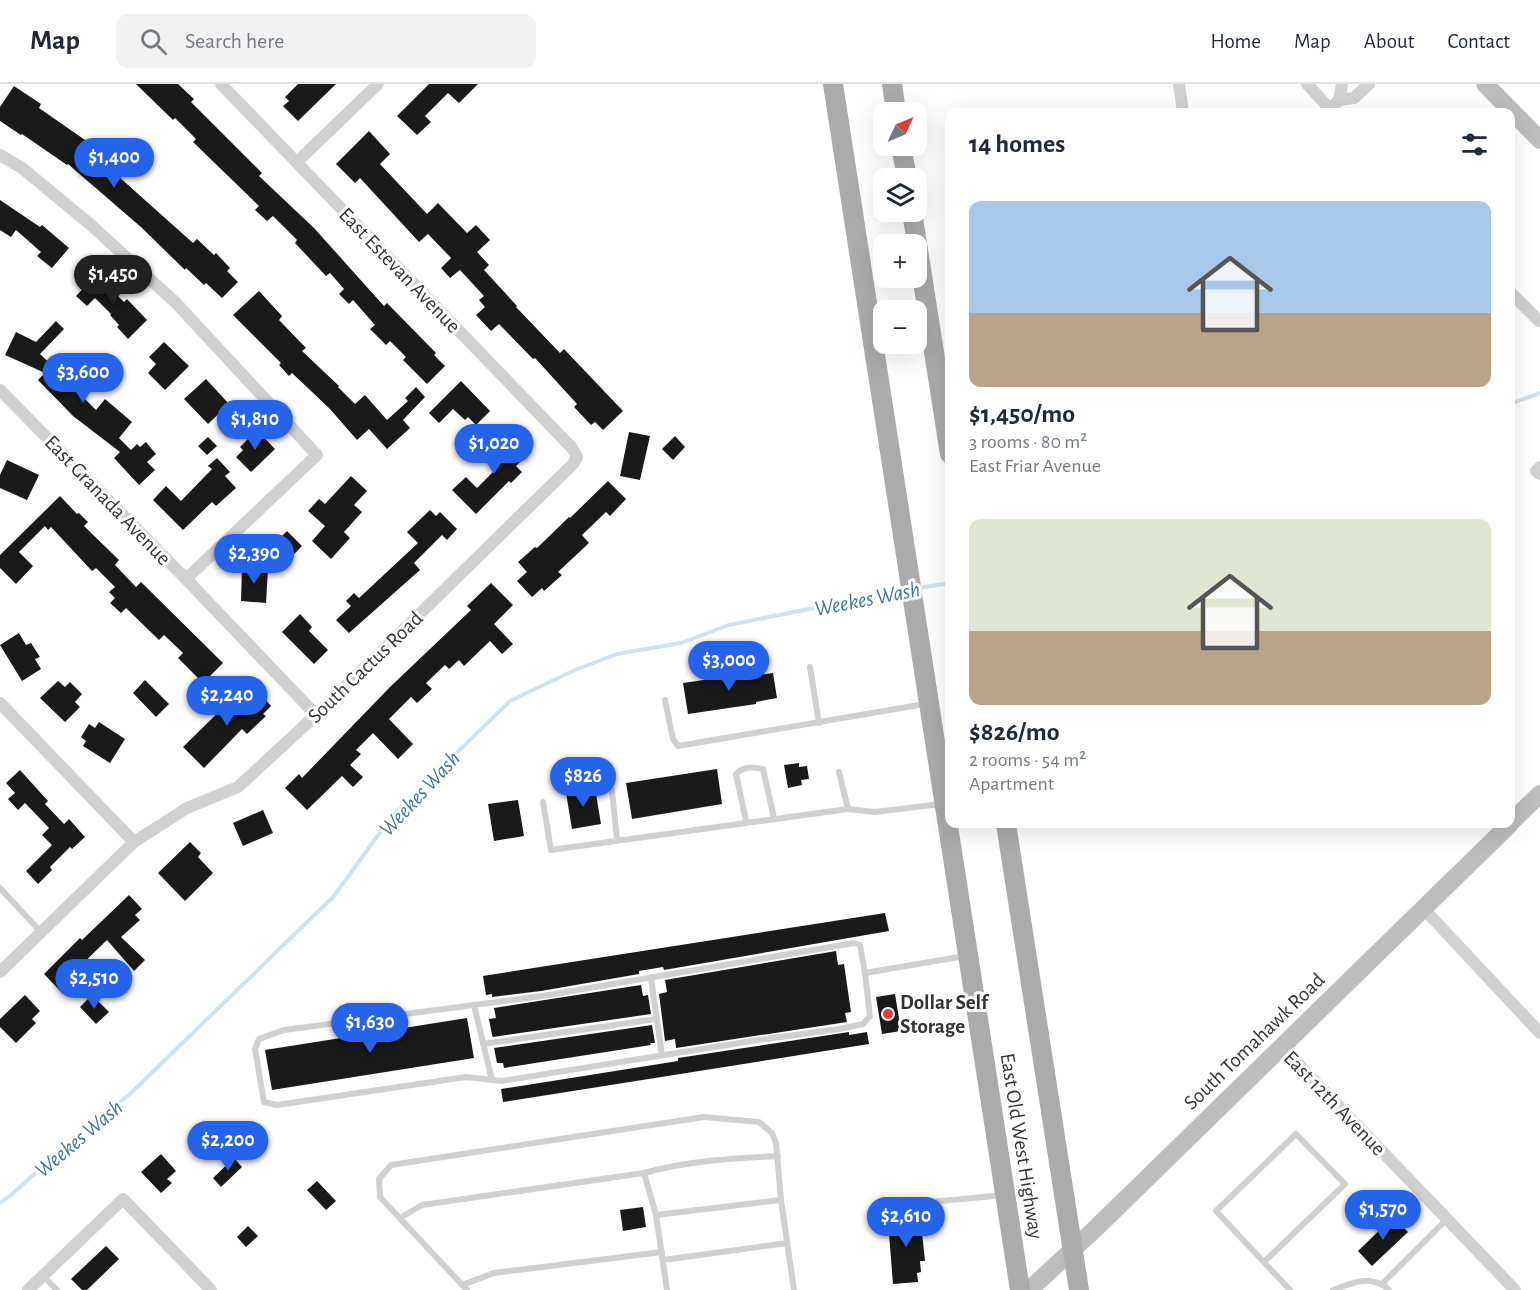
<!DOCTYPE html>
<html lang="en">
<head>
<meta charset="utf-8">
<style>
  body { margin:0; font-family:"Alegreya Sans",sans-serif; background:#f2f2f3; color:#1f2937; height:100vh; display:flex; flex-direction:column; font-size:22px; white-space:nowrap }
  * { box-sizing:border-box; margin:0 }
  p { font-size:20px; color:#747a83 }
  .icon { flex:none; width:33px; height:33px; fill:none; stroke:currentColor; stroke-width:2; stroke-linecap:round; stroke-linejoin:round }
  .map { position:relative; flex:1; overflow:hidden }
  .details { position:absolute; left:945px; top:24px; width:570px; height:720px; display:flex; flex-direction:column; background:#fff; border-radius:12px; box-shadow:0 6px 24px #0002 }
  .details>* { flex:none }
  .needle { width:39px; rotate:46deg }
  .controls { position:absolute; left:873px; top:18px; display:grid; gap:12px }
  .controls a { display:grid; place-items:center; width:54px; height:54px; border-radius:12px; background:#fff; box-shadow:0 6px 24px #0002; font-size:30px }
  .price { position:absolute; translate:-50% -51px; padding:0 14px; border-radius:21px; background:#2563eb; color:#fff; font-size:20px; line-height:39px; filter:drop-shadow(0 2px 3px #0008) }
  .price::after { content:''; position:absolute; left:50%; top:36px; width:18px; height:14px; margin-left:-9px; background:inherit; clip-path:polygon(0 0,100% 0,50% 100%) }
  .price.on { background:#222; color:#fff }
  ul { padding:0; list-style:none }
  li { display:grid; align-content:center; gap:12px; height:318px; padding:0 24px }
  li span { display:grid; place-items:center; height:186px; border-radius:12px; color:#555 }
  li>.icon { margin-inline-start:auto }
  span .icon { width:108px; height:108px; fill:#fffc; stroke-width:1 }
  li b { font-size:26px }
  h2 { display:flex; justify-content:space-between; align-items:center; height:72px; padding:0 24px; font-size:26px }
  header { display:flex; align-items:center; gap:36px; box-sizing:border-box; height:84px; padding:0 30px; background:#fff; border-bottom:2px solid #e0e1e3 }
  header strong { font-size:28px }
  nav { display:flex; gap:33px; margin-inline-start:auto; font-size:21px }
  .search { width:420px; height:54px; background:#f2f2f3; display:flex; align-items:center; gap:15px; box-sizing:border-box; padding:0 21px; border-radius:12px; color:#747a83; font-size:22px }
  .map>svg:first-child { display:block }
</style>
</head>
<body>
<header>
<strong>Map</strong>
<div class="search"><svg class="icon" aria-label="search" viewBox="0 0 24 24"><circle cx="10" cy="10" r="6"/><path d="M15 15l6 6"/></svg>Search here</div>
<nav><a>Home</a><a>Map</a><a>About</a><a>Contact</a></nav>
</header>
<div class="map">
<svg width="1540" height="1206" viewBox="0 0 1540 1206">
  <rect width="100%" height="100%" fill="#fff"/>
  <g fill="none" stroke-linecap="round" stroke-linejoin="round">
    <g stroke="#cfe2ee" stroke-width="4">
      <polyline points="1510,320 1540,309"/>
      <polyline points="918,504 950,499"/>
      <polyline points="0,1119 11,1111 88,1042 130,1010 334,812 392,732 510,617 575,586 617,570 681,559 729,541 904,506"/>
    </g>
  </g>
  <g fill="#1a1a1a">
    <polygon points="136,0 178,0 194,15 191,18 262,89 259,92 314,144 384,222 387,219 436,269 434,271 445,282 427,300 403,276 406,273 390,257 386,261 370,245 375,241 353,216 349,220 339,210 344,205 330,189 326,192 295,159 297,156 273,132 267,137 255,126 259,122 193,58 196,55 175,34 173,36"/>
    <polygon points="298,0 336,0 298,37 283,22 289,17 285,13"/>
    <polygon points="429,0 478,0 459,19 448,9 425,32 431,38 417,51 397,32"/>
    <polygon points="14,2 41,20 39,24 85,56 79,63 102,84 107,78 120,90 118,92 193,159 197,155 214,171 216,169 230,184 227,187 238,198 222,214 206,199 204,201 186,184 185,186 142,144 68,80 67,81 22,50 21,51 0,37 0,23"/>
    <polygon points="369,47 390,70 380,80 427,130 438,119 467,149 476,141 490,156 477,168 489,181 484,186 517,222 516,223 560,269 564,265 623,327 603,346 595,338 591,341 574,323 577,320 535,274 533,275 499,240 491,247 476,231 485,223 479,216 484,212 460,186 450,194 441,184 451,174 428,150 419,158 360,94 355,99 336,80"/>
    <polygon points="0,116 40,143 42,141 69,164 52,184 37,172 41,168 16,146 11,153 0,146"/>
    <polygon points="96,191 124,218 127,215 147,236 128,255 117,243 119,241 110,231 111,230 95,214 87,222 76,212"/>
    <polygon points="259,207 282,232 279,236 306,264 302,267 339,302 338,303 355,320 365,311 387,336 408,317 405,314 416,303 425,313 403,336 410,344 387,365 369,345 357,356 330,325 292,289 289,292 279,281 281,279 233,231"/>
    <polygon points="56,237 64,245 40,270 62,291 66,287 77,299 73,303 96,326 105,315 132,338 119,354 131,366 137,360 140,363 146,358 156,370 147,378 155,386 139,401 114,374 120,368 73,332 38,296 45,289 5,271 16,248 36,258"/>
    <polygon points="164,258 189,282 165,306 148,289 156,280 149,273"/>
    <polygon points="206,295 229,320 208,340 184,315"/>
    <polygon points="461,297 490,327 476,341 468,333 465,336 453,325 439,339 429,329"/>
    <polygon points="257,346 275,365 251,388 236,373 243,366 240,363"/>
    <polygon points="629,348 650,352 640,396 620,392"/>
    <polygon points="512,349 530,368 516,382 522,388 511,399 509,397 476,430 452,406 466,393 477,404 497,384 487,373"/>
    <polygon points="675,352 685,363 673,376 662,365"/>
    <polygon points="208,353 217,362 207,371 198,362"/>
    <polygon points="217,374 230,388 225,392 236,404 216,422 212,418 183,446 153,416 166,402 181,417 212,385 208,382"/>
    <polygon points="7,376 39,391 27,416 0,404 0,391"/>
    <polygon points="351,392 367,407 354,421 362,428 344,448 350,454 331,475 312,457 325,442 308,427 319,415 325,420"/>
    <polygon points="608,397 626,415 610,432 606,428 582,451 589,459 558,488 562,491 544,507 542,504 532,513 517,497 527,488 518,478 535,463 537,464 569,433 570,434"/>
    <polygon points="60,412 77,430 79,429 88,438 84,442 119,476 115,481 136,503 141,498 223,579 203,599 178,574 183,569 164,551 159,556 126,524 121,529 110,519 115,514 109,508 115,503 96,484 92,487 51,443 48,446 45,442 19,468 33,482 16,500 0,484 0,471"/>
    <polygon points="430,426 436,432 440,428 457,445 447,456 442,451 414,479 420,486 349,549 336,536 351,522 346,517 354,509 359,514 418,459 407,448"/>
    <polygon points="287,447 302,462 278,487 263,471"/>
    <polygon points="242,483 268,485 266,519 241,517"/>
    <polygon points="491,499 513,521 494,540 513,560 502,570 490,557 464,582 459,576 449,585 445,581 426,599 432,605 417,619 411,613 389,635 413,660 398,675 373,649 356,666 361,670 350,681 363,693 353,703 342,692 307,726 285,704 299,690 302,694 390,603 471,526 467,522"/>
    <polygon points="300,530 312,543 309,547 328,566 314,580 282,548"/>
    <polygon points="19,549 26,561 31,559 40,573 35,575 41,585 22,597 0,561"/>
    <polygon points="751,589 752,592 773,589 777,614 756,618 756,620 688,630 683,599"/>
    <polygon points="145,596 169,620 156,633 133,609"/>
    <polygon points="58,597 65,603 70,598 82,610 75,618 80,623 65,638 40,614"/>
    <polygon points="257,606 271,622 263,630 266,632 247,650 242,645 204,684 183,663 239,608 246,616"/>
    <polygon points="99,638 125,655 110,679 83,662 86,657 81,653 89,640 95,644"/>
    <polygon points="799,679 799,683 807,682 809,695 801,696 802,701 788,704 784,681"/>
    <polygon points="717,685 722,720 632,735 626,699"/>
    <polygon points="20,686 48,717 45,720 64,740 69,735 85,753 72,765 70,763 50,783 52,786 38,800 26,787 52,761 42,751 49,744 25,719 18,726 8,715 15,709 6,699"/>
    <polygon points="595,704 601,740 572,745 566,709"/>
    <polygon points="518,716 524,752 494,757 488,720"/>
    <polygon points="263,726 273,749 243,762 233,739"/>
    <polygon points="190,758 201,769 198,773 213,789 185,817 158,789"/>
    <polygon points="129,811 142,825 135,831 140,836 121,853 145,876 134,887 107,856 71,891 76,897 63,910 44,890 80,854 82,856"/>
    <polygon points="885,829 889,847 664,886 663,883 639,887 639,890 541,907 492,913 492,910 486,911 483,892"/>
    <polygon points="836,867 838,881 844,880 851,928 845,929 847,938 676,964 675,955 665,957 659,910 667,908 665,896"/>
    <polygon points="641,901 643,912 648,911 651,930 493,953 492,951 489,935 496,934 494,924"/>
    <polygon points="895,910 901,947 882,950 876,913"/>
    <polygon points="25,911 40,927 32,935 36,939 16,959 0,943 0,935"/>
    <polygon points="92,911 109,928 96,940 80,923"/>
    <polygon points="467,934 474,974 272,1006 265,966"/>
    <polygon points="652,941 655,959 650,959 651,961 504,984 503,979 497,979 494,964"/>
    <polygon points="849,948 849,951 867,948 869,960 503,1018 501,1005 678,977 678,974"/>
    <polygon points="161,1070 176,1087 167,1095 172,1099 161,1109 141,1088"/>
    <polygon points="234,1074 242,1083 221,1103 213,1094"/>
    <polygon points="317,1097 336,1117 326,1126 307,1106"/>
    <polygon points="643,1123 646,1143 623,1147 620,1126"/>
    <polygon points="915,1128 916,1140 921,1139 925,1177 920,1177 921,1188 917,1189 918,1198 893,1200 888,1137 893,1136 893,1130"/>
    <polygon points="1393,1133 1408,1148 1372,1182 1358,1167"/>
    <polygon points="248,1142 258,1152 246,1163 237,1153"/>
    <polygon points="106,1162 119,1175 87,1206 82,1206 71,1195"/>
  </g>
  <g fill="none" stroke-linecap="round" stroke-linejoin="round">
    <g stroke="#d0d0d0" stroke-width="6">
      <polyline points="810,583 819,639"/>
      <polyline points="665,616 673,655 678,662 925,620"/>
      <polyline points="839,688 848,725"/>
      <polyline points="612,706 617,756"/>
      <polyline points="543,718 551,766 848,725 875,728 941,720"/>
      <path d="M746 737 736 690C744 682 752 683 763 685L774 734"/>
      <polyline points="0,804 41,848"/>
      <polygon points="854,859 860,861 865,889 870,932 863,940 839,945 752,957 502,997 466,993 277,1021 264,1018 255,965 259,955 284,946 542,912"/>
      <polyline points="865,889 965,872"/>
      <polyline points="651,894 662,971"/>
      <polyline points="474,921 492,996"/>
      <polyline points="483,960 656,935"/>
      <polyline points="644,1089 656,1131 667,1206"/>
      <polyline points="930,1118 1004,1111"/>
      <polyline points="656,1131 781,1116"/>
      <path d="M400 1134 422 1121 644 1089C687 1077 734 1074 778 1072"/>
      <polyline points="663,1176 787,1159"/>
      <polyline points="1264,1178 1345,1100 1296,1050 1216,1127 1290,1206"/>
      <polyline points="43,1192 57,1206"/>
      <polyline points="1383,1199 1447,1135"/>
      <polyline points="462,1201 494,1189 662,1168"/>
      <polyline points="467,1206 380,1113 379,1095 391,1081 704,1033 759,1038 772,1049 776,1059 781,1116 794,1206"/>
      <path d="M1333 1206C1352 1199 1372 1189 1389 1206"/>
    </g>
    <g stroke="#d0d0d0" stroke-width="12">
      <polyline points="1179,0 1183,28"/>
      <polyline points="1307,0 1330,25 1339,16"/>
      <polyline points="1342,0 1339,16 1354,14 1369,0"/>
      <polyline points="0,71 22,84 91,141 176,219 317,371 186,495"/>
      <polyline points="297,78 378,0"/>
      <polyline points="1510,208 1539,237"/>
      <polyline points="0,306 186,495 316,631"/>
      <polyline points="1540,383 1536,387 1540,390"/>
      <polyline points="0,619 134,758"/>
      <polyline points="1423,824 1540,949"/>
      <polyline points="0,888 134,758 187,724 238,703 316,631 573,380 577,373 572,364 221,0"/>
      <polyline points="1281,962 1515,1206"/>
      <polyline points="28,1206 123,1115 211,1206"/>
    </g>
    <g stroke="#bdbdbd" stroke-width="18">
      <polyline points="1485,0 1540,56"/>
      <polyline points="1510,739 1540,710"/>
      <polyline points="1029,1206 1095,1145 1510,740"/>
    </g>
    <g stroke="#ababab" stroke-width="20">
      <polyline points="833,0 1020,1206"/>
      <polyline points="892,0 896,28"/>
      <polyline points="901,62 907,94"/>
      <polyline points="912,128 950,370"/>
      <polyline points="1006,740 1079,1206"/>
    </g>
  </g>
  <circle fill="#e63946" stroke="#fff" stroke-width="2" cx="888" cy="930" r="6"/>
  <g text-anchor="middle" stroke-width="6" stroke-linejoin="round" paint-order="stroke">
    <g font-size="21" fill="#333" stroke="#fff">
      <text transform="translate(400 186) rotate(46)" y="7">East Estevan Avenue</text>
      <text transform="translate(108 416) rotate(46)" y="7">East Granada Avenue</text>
      <text transform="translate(365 583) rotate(-44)" y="7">South Cactus Road</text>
      <text transform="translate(1254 957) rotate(-44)" y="7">South Tomahawk Road</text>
      <text transform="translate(1335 1019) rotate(46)" y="7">East 12th Avenue</text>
      <text transform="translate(1022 1062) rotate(81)" y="7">East Old West Highway</text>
    </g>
    <g font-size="21" font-weight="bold" fill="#333" stroke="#fff" text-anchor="start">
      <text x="900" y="925">Dollar Self<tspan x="900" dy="24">Storage</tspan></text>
    </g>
    <g font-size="22" font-style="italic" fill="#3f7597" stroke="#fff">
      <text transform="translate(867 514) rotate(-11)" y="8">Weekes Wash</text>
      <text transform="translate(419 709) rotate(-47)" y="8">Weekes Wash</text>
      <text transform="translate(78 1054) rotate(-40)" y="8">Weekes Wash</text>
    </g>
  </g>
</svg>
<div class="controls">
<a><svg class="needle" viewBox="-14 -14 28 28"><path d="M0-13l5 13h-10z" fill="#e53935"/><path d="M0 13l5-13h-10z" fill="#747a83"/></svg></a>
<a><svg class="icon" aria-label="layers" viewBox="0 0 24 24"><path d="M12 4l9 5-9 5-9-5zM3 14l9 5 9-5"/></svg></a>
<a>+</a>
<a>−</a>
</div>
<b class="price" style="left:114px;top:105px">$1,400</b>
<b class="price on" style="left:113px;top:222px">$1,450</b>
<b class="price" style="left:83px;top:320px">$3,600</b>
<b class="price" style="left:255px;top:367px">$1,810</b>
<b class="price" style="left:494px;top:391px">$1,020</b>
<b class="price" style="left:254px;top:501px">$2,390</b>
<b class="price" style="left:729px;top:608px">$3,000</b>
<b class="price" style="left:227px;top:643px">$2,240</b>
<b class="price" style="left:583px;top:724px">$826</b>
<b class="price" style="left:94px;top:926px">$2,510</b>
<b class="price" style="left:370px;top:970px">$1,630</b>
<b class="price" style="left:228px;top:1088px">$2,200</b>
<b class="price" style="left:1383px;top:1157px">$1,570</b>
<b class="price" style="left:906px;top:1164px">$2,610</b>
<section class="details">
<h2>14 homes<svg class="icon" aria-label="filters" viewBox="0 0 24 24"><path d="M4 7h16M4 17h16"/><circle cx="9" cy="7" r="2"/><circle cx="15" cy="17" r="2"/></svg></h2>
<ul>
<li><span style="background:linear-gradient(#a9c7e8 60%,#b9a48a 0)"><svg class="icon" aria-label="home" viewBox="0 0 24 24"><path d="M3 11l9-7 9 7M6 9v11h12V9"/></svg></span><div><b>$1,450/mo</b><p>3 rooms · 80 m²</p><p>East Friar Avenue</p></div></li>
<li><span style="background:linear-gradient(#dfe7d0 60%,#b9a48a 0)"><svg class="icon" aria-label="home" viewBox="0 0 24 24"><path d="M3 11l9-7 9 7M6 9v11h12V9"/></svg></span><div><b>$826/mo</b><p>2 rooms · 54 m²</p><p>Apartment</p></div></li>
</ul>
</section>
</div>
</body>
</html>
